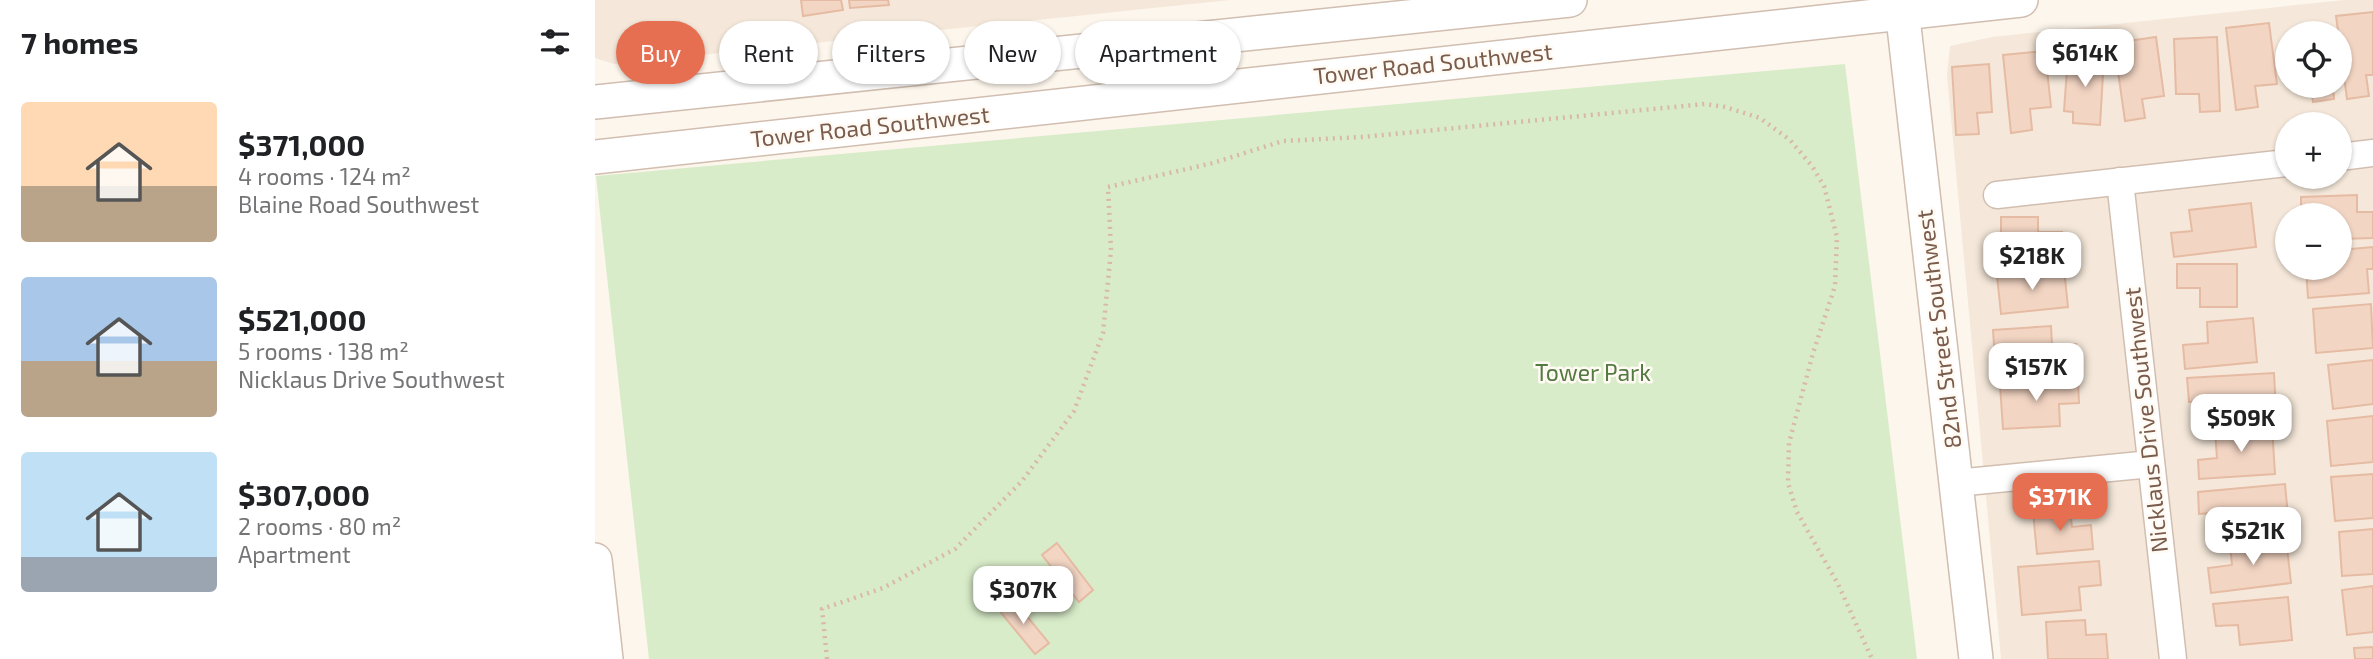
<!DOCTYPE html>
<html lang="en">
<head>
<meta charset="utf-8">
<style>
  body { margin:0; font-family:"Exo 2",sans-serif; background:#f6f6f6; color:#202124; height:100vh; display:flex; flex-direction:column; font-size:26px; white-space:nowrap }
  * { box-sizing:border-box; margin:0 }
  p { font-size:23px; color:#757577 }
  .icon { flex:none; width:38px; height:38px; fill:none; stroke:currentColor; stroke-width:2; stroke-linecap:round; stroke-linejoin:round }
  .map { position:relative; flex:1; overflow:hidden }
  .details { display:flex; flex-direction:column; background:#fff; width:595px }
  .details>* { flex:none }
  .hud { position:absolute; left:21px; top:21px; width:665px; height:63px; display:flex; gap:14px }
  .controls { position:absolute; left:1680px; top:21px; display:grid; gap:14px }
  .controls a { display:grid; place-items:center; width:77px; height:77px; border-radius:50%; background:#fff; box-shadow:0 2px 5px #0004; font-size:35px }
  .price { position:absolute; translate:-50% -60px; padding:0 16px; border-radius:14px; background:#fff; color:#222; font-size:23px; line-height:46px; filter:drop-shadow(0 2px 4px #0008) }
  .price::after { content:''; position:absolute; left:50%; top:42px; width:21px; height:16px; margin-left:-10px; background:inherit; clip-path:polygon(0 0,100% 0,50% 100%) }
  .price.on { background:#e76f51; color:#fff }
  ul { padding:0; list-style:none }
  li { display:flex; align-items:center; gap:21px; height:175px; padding:0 21px }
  li span { display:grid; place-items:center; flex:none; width:196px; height:140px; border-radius:7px; color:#555 }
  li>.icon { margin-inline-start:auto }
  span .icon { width:84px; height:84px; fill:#fffc; stroke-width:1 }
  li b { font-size:30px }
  h2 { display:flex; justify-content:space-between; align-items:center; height:84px; padding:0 21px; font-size:30px }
  .tag { padding:0 24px; border-radius:32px; background:#fff; box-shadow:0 2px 5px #0004; font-size:24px; line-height:63px }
  .tag.on { background:#e76f51; color:#fff }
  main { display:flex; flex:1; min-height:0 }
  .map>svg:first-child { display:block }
</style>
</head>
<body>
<main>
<section class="details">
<h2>7 homes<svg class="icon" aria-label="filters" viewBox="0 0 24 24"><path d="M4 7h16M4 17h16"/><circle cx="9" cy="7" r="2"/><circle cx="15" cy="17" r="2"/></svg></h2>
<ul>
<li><span style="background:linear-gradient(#ffd9b3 60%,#b9a48a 0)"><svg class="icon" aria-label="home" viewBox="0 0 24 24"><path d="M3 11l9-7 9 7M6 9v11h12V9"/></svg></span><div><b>$371,000</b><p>4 rooms · 124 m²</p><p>Blaine Road Southwest</p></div></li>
<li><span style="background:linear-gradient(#a9c7e8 60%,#b9a48a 0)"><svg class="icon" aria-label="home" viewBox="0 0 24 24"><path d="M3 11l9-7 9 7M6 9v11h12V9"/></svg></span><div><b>$521,000</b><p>5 rooms · 138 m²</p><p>Nicklaus Drive Southwest</p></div></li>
<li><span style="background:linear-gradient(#bfe0f5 75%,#9aa5b1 0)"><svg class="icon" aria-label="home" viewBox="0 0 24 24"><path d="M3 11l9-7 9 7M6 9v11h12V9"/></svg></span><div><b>$307,000</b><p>2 rooms · 80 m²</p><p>Apartment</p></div></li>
</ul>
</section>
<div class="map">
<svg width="1778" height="659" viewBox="0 0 1778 659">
  <rect width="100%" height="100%" fill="#fdf6ec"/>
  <g fill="#f5e8da" fill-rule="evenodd">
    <polygon points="0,0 635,0 19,64 0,58"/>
    <path d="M1749 0H1778V659H1406L1352 75 1355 46 1397 37ZM1692 33H1745V86H1692ZM1692 124H1745V177H1692ZM1692 215H1745V268H1692Z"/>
  </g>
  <polygon fill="#d8ecc9" points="1250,64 1322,659 54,659 1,176"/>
  <g fill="#f3d5c3" stroke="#e6bba3" stroke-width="2">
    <polygon points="206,0 246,0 248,10 208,16"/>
    <polygon points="254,0 293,0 294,5 255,8"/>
    <polygon points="1778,12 1778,75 1771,75 1774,96 1752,99 1741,16"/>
    <polygon points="1674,23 1682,84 1660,86 1663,107 1641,110 1631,28"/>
    <polygon points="1561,37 1569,96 1547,99 1550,118 1530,121 1519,43"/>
    <polygon points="1622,37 1625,111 1605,112 1604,94 1581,94 1579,39"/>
    <polygon points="1450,51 1456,107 1435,109 1437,130 1416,133 1408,55"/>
    <polygon points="1473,55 1509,57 1505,125 1478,123 1478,112 1469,111"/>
    <polygon points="1394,64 1397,112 1382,113 1384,134 1361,135 1357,67"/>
    <polygon points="1716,86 1738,86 1739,99 1718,102"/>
    <polygon points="1762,195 1762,212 1778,212 1778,238 1745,239 1745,215 1706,215 1706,197"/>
    <polygon points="1656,203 1661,247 1579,257 1576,233 1597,231 1594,210"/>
    <polygon points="1406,217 1443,217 1443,232 1467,232 1467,257 1406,257"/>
    <polygon points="1778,247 1778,269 1772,269 1774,293 1713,298 1711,268 1745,268 1745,250"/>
    <polygon points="1582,264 1642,264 1642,307 1605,307 1605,288 1582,288"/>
    <polygon points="1469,269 1473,307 1406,314 1402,276"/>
    <polygon points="1776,304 1778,348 1721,353 1718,309"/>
    <polygon points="1658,318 1662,362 1590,369 1588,345 1613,343 1612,322"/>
    <polygon points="1456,326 1457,346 1481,344 1482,370 1401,375 1398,330"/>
    <polygon points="1778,360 1778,404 1738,409 1733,365"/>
    <polygon points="1679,373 1681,414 1617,418 1616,400 1594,402 1592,378"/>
    <polygon points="1483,380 1484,403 1464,404 1465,426 1408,429 1405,385"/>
    <polygon points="1778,416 1778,462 1736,466 1732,421"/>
    <polygon points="1677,427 1680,474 1604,479 1603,460 1622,458 1620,431"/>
    <polygon points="1778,474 1778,518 1740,521 1736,477"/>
    <polygon points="1690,484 1694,527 1630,532 1628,512 1604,514 1603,492"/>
    <polygon points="1475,509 1477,527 1496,525 1498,549 1442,554 1438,512"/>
    <polygon points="1778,529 1778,574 1747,576 1744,532"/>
    <polygon points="1691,539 1696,583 1616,593 1613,568 1637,565 1635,545"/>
    <polygon points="462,543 498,590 484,602 447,555"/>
    <polygon points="1504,561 1506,585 1484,587 1486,610 1427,615 1423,567"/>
    <polygon points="1778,586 1778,632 1752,635 1747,590"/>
    <polygon points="1693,597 1697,640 1645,645 1643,625 1621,626 1618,604"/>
    <polygon points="417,598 454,643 440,654 403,609"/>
    <polygon points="1490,620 1491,635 1511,634 1513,659 1453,659 1451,622"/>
    <polygon points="1778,647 1778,659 1760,659 1759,648"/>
  </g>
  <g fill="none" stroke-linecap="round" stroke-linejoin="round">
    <defs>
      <g id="minor">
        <polyline points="1745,157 1778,153"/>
        <polyline points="1525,181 1578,659"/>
        <polyline points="1402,195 1692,163"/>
        <polyline points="1361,483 1556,464"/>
      </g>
      <g id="tertiary">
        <polyline points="1306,0 1381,659"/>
        <polyline points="0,102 975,0"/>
        <polyline points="0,157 1426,0"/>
        <polyline points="0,560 11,659"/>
      </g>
    </defs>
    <use href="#minor" stroke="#d1beb0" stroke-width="29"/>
    <use href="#tertiary" stroke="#d1beb0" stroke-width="36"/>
    <polyline stroke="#d9b8a5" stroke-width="4.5" stroke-dasharray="2 5" stroke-linecap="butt" points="232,659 227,609 288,588 360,549 427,481 479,411 508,333 516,250 513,187 618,163 688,141 767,137 1110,104 1130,107 1165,118 1195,140 1217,166 1229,186 1242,237 1240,286 1218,353 1194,443 1193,483 1202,512 1243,584 1277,659"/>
    <use href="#minor" stroke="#fff" stroke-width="26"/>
    <use href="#tertiary" stroke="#fff" stroke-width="33"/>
  </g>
  <g text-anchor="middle" stroke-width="5" stroke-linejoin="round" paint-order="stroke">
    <g font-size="23" fill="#7a5c4d" stroke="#fffaf3">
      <text transform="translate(838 64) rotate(-6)" y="8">Tower Road Southwest</text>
      <text transform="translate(275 127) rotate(-6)" y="8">Tower Road Southwest</text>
      <text transform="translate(1344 329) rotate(-97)" y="8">82nd Street Southwest</text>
      <text transform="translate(1551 420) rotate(-96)" y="8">Nicklaus Drive Southwest</text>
    </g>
    <g font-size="23" fill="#537a41" stroke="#fffaf3">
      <text x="998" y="381">Tower Park</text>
    </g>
  </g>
</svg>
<div class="controls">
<a><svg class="icon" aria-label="locate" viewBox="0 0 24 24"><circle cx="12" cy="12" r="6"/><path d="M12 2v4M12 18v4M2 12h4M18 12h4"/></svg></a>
<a>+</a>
<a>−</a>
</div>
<b class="price" style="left:1490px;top:89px">$614K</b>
<b class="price" style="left:1437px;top:292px">$218K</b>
<b class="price" style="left:1441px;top:403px">$157K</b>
<b class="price" style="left:1646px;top:454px">$509K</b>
<b class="price on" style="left:1465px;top:533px">$371K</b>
<b class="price" style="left:1658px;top:567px">$521K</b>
<b class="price" style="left:428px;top:626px">$307K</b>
<div class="hud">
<a class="tag on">Buy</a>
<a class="tag">Rent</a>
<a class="tag">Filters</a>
<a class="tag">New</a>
<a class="tag">Apartment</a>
</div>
</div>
</main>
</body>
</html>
